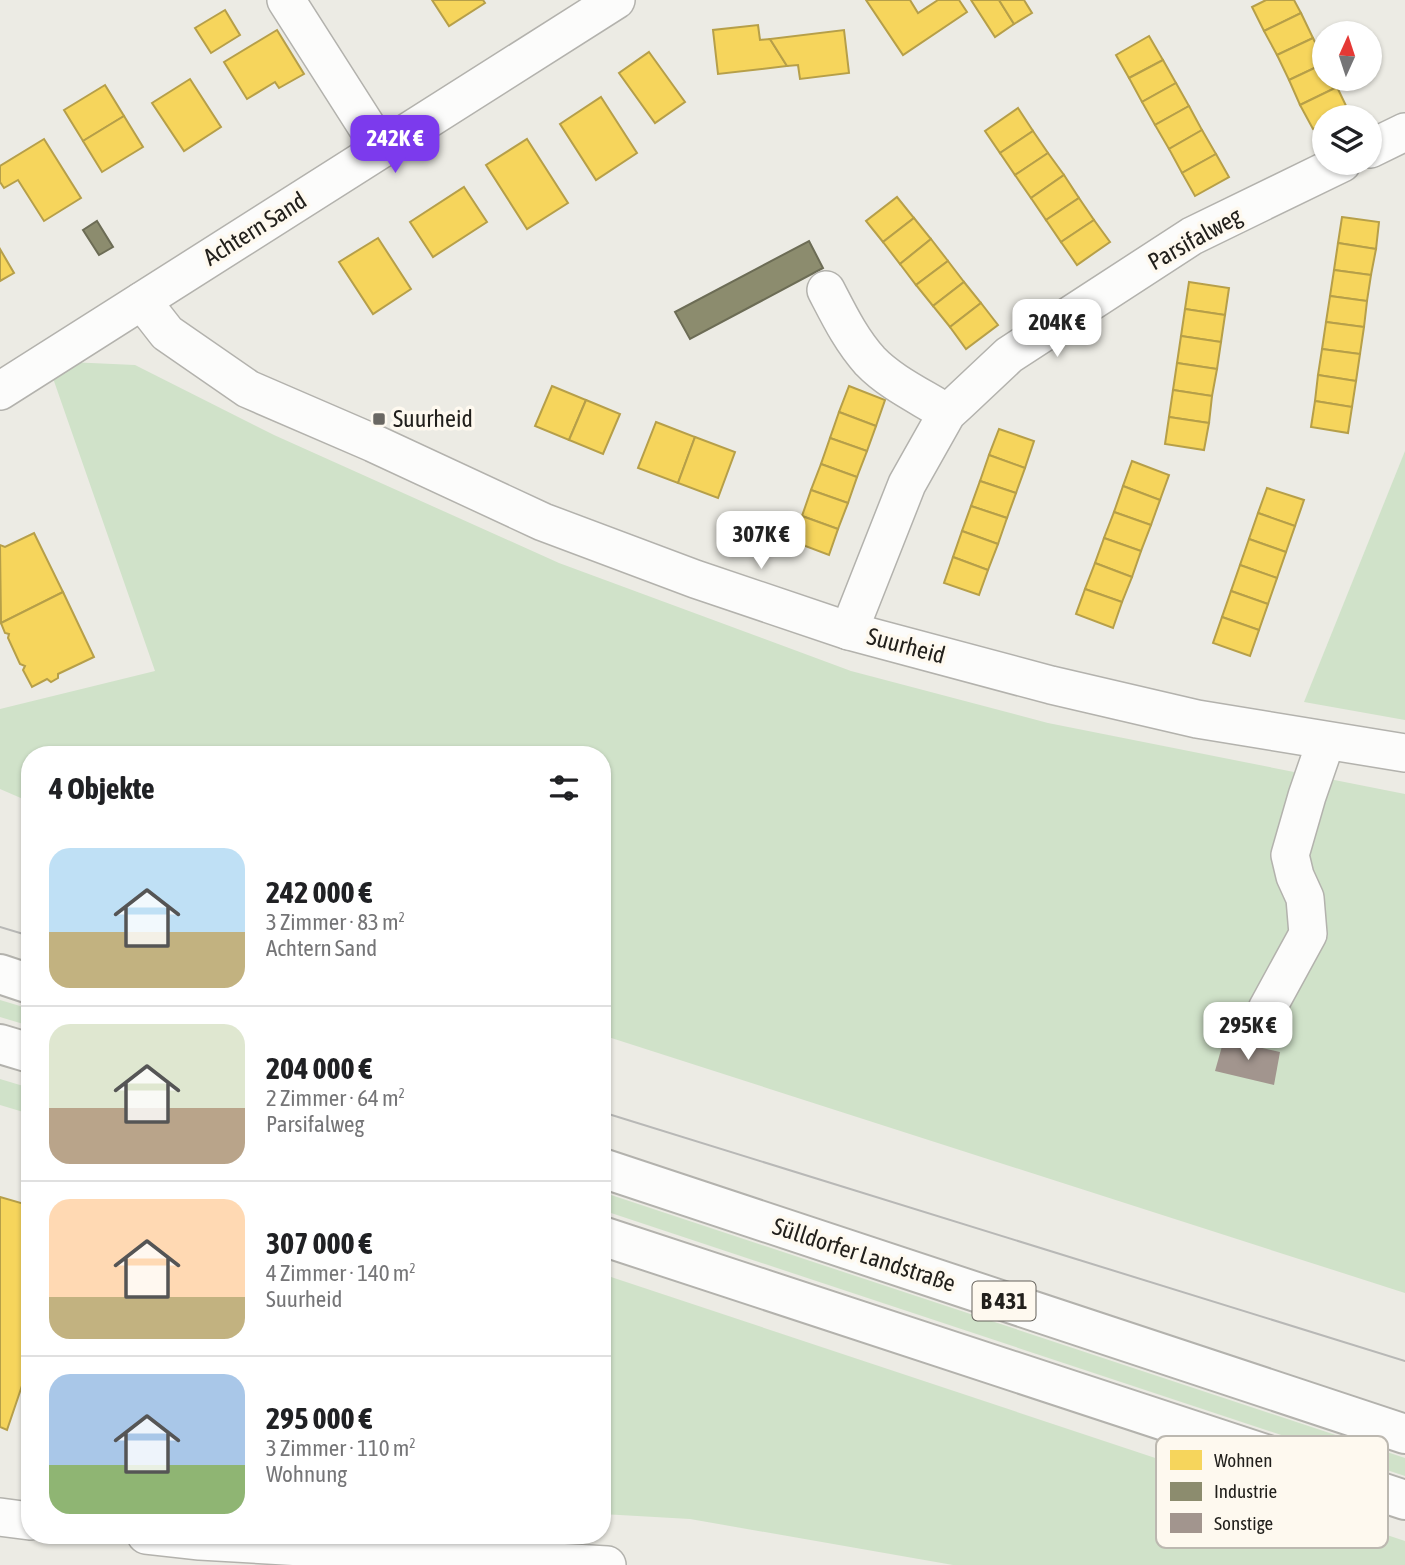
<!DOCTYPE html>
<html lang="de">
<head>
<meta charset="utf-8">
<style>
  body { margin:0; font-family:"Asap Condensed",sans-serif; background:#f2f2f2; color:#202124; height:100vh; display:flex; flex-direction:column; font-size:26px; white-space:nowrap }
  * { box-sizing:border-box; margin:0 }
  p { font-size:23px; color:#757577 }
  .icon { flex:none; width:38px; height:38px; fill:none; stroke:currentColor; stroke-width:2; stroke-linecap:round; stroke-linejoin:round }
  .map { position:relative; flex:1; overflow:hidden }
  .details { position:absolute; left:21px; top:746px; width:590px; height:798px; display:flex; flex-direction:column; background:#fff; border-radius:28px; box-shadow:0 2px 5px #0004 }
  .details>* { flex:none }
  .needle { width:46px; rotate:3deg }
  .fabs { position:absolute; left:1312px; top:21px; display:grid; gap:14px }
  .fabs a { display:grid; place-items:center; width:70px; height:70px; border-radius:50%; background:#fff; box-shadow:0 2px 5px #0004; font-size:35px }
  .price { position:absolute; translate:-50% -60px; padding:0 16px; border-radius:14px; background:#fff; color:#222; font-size:23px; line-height:46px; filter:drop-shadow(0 2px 4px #0008) }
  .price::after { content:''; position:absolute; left:50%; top:42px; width:21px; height:16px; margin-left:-10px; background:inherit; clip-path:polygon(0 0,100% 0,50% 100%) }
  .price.selected { background:#7c3aed; color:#fff }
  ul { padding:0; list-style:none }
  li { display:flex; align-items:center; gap:21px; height:175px; padding:0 28px }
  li+li { border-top:2px solid #e0e0e0 }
  li span { display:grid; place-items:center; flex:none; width:196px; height:140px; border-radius:21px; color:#555 }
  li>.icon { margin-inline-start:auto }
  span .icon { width:84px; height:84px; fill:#fffc; stroke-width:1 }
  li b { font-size:30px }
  h2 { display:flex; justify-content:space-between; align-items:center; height:84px; padding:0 28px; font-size:30px }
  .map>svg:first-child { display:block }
</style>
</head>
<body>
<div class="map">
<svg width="1405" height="1565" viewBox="0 0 1405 1565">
  <rect width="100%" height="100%" fill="#ecebe4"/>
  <g fill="#d0e2c9">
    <polygon points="47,361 135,365 274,435 559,563 851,671 1048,723 1405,794 1405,1293 602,1035 602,754 30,754 30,802 0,789 0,709 155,671"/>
    <polygon points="1405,451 1405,720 1304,702"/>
    <polygon points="0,1000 30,1009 30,1026 0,1017"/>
    <polygon points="0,1079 30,1088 30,1114 0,1105"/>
    <polygon points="602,1192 1405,1458 1405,1476 602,1210"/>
    <polygon points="602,1274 1405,1541 1405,1565 953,1565 690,1519 602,1514"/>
  </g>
  <g fill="#f6d55c" stroke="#b69f49" stroke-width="2">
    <polygon points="432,0 483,0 485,3 449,26"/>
    <polygon points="866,0 910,0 918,13 938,0 959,0 967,12 903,55"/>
    <polygon points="971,0 999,0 1014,24 995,37"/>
    <polygon points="999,0 1024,0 1032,13 1014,24"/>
    <polygon points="1266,0 1294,0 1301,13 1264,31 1252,7"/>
    <polygon points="225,10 240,35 211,53 195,28"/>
    <polygon points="1301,13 1313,38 1277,55 1264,31"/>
    <polygon points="758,25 760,40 770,39 787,66 718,74 713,30"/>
    <polygon points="277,30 304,74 279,88 275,82 247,99 224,62"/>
    <polygon points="844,30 849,73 800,79 798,65 787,66 770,39"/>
    <polygon points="1149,36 1163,60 1129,78 1116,55"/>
    <polygon points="1313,38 1325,63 1289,80 1277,55"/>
    <polygon points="649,52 685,102 655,123 619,73"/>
    <polygon points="1163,60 1176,83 1142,102 1129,78"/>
    <polygon points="1325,63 1325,79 1333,79 1337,87 1300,105 1289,80"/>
    <polygon points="190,79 221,127 184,151 152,103"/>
    <polygon points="1176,83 1189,106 1155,125 1142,102"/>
    <polygon points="105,85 124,116 83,141 64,110"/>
    <polygon points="1337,87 1349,112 1338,117 1325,117 1325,124 1313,129 1300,105"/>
    <polygon points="601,97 637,153 596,180 560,124"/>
    <polygon points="1189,106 1202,130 1169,149 1155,125"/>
    <polygon points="1018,108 1033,131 1000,153 985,131"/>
    <polygon points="124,116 143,147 102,172 83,141"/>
    <polygon points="1202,130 1216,154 1182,173 1169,149"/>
    <polygon points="1033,131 1048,153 1015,175 1000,153"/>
    <polygon points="44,139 81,198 44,221 18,180 4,188 0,182 0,166"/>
    <polygon points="527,139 568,203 527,229 486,165"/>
    <polygon points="1048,153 1064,175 1031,198 1015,175"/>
    <polygon points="1216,154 1229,177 1195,196 1182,173"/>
    <polygon points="1064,175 1079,198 1046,220 1031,198"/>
    <polygon points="464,187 487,222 433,257 410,222"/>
    <polygon points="897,197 914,218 883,242 866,221"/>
    <polygon points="1079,198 1094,220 1061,242 1046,220"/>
    <polygon points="1342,217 1379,222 1376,249 1338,243"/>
    <polygon points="914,218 931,239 900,264 883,242"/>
    <polygon points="1094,220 1110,242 1077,265 1061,242"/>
    <polygon points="378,238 411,289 373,314 339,262"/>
    <polygon points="931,239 948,261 916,285 900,264"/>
    <polygon points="1338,243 1376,249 1371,275 1334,270"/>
    <polygon points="0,249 14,273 0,281"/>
    <polygon points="948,261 964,282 933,306 916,285"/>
    <polygon points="1334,270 1371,275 1367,301 1330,296"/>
    <polygon points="964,282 981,303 950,327 933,306"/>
    <polygon points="1189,282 1229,288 1225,315 1185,309"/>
    <polygon points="1330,296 1367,301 1364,327 1326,322"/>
    <polygon points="981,303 998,325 966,349 950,327"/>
    <polygon points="1185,309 1225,315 1221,342 1181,336"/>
    <polygon points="1326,322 1364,327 1360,354 1322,349"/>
    <polygon points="1181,336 1221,342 1217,369 1177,363"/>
    <polygon points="1322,349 1360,354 1356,381 1318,375"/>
    <polygon points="1177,363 1217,369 1212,396 1173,390"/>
    <polygon points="1318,375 1356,381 1352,407 1315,401"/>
    <polygon points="552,386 586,400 569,440 535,426"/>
    <polygon points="849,386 885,400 876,426 839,412"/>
    <polygon points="1173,390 1212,396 1209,423 1169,417"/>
    <polygon points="586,400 620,414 603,454 569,440"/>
    <polygon points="1315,401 1352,407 1348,433 1311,427"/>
    <polygon points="839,412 876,426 867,451 830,438"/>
    <polygon points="1169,417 1209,423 1204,450 1165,444"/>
    <polygon points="656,422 695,437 678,483 638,468"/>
    <polygon points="999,429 1034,441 1025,468 989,455"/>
    <polygon points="695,437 735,452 718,498 678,483"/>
    <polygon points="830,438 867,451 857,477 821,464"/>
    <polygon points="989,455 1025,468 1016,493 980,481"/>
    <polygon points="1132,461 1169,475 1160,500 1123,486"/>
    <polygon points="821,464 857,477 848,503 811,490"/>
    <polygon points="980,481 1016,493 1007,518 971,506"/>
    <polygon points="1123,486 1160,500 1151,525 1114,512"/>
    <polygon points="1267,488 1304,500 1295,526 1258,513"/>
    <polygon points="811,490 848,503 838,529 802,516"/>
    <polygon points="971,506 1007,518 998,544 962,531"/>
    <polygon points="1114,512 1151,525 1141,551 1104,538"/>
    <polygon points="1258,513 1295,526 1286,552 1249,539"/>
    <polygon points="802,516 838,529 829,555 792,541"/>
    <polygon points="962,531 998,544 988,570 953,557"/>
    <polygon points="34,533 63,592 1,623 0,545 5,547"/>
    <polygon points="1104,538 1141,551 1132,577 1095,563"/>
    <polygon points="1249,539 1286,552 1277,578 1240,565"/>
    <polygon points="953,557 988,570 979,595 944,583"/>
    <polygon points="1095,563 1132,577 1122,602 1085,589"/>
    <polygon points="1240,565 1277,578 1268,604 1231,591"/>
    <polygon points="1085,589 1122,602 1113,628 1076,614"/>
    <polygon points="1231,591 1268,604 1259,630 1222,617"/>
    <polygon points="63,592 94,657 58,674 58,678 51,682 47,679 32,687 23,670 25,666 20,664 8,638 9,634 5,633 1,623"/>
    <polygon points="1222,617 1259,630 1250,656 1213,643"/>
    <polygon points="0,1197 28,1205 30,1208 30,1362 7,1430 0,1427"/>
  </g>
  <g fill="#8c8c6e" stroke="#6c6c55" stroke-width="2">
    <polygon points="97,221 113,247 99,255 83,230"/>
    <polygon points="809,241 823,268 690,339 675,312"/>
  </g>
  <polygon fill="#a2958e" points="1224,1039 1280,1052 1274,1085 1215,1071"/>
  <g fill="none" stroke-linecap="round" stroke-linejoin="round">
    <defs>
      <g id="minor">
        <polyline points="286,0 381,149"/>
        <polyline points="1370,149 1405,132"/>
        <path d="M826 290C839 315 851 340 870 361 891 383 922 397 947 413"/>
        <polyline points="142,301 167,333 248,389 373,443 543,522 695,579 849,631 1051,685 1197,719 1405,753"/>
        <polyline points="0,391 616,0"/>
        <polyline points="849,631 907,484 947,413 958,403 1009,355 1192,236 1342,163"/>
        <polyline points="1267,1009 1308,934 1305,898 1295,876 1290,855 1307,796 1326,741"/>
        <polyline points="0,1517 30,1521"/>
        <polyline points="146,1535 200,1541 607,1565"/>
      </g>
      <g id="highway">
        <polyline points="0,974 30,984"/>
        <polyline points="0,1044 30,1053"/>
        <polyline points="602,1168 1405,1434"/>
        <polyline points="602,1236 1405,1500"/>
      </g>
    </defs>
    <use href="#minor" stroke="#b3b2ad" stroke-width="40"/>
    <use href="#highway" stroke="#b3b2ad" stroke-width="42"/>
    <use href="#minor" stroke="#fcfcfb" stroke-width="37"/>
    <use href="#highway" stroke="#fcfcfb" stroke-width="38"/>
    <g stroke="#b8b8b6" stroke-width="2">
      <polyline points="0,927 30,936"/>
      <polyline points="602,1112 1405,1361"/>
    </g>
  </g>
  <rect fill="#696762" stroke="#fef9ef" stroke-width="2.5" x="372" y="412" width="14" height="14" rx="3.5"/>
  <g text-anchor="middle" stroke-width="7" stroke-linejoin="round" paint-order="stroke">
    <rect fill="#fef9ef" stroke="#64615b" stroke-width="2" x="972.5" y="1281.5" width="63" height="39" rx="5"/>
    <g font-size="23" font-weight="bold" fill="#22201c">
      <text x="1004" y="1309">B 431</text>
    </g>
    <g font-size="24" fill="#22201c" stroke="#fef9ef">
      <text transform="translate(255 229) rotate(-32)" y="8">Achtern Sand</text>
      <text transform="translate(1195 239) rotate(-29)" y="8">Parsifalweg</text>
      <text transform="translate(906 646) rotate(15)" y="8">Suurheid</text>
      <text transform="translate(864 1255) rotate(18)" y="8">Sülldorfer Landstraße</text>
    </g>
    <g font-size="24" fill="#22201c" stroke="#fef9ef" text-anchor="start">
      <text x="393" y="427">Suurheid</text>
    </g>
  </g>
  <rect x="1156" y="1436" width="232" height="112" rx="10" fill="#fef9ef" stroke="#bcb8b0" stroke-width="2"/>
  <rect x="1170" y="1450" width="32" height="20" fill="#f6d55c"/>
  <rect x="1170" y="1482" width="32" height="19" fill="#8c8c6e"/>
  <rect x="1170" y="1513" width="32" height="20" fill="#a2958e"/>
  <g font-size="19" fill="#22201c">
    <text x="1214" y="1467">Wohnen</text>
    <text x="1214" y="1498">Industrie</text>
    <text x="1214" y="1530">Sonstige</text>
  </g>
</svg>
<div class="fabs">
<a><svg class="needle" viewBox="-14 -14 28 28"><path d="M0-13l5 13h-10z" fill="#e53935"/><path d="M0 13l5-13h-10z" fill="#757577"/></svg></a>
<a><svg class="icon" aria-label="layers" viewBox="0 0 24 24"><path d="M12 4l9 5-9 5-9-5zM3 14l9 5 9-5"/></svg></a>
</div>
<b class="price selected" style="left:395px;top:175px">242K €</b>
<b class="price" style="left:1057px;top:359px">204K €</b>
<b class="price" style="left:761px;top:571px">307K €</b>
<b class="price" style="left:1248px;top:1062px">295K €</b>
<section class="details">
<h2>4 Objekte<svg class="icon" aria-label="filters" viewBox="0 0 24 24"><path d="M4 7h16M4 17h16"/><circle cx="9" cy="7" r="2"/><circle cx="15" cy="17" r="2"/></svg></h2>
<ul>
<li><span style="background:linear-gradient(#bfe0f5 60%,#c2b280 0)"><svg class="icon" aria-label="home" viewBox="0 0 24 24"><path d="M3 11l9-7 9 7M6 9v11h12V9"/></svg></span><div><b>242 000 €</b><p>3 Zimmer · 83 m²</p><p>Achtern Sand</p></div></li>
<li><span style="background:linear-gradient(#dfe7d0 60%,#b9a48a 0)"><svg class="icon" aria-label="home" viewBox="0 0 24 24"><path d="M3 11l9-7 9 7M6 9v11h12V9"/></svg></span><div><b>204 000 €</b><p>2 Zimmer · 64 m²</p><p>Parsifalweg</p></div></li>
<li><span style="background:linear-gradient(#ffd9b3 70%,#c2b280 0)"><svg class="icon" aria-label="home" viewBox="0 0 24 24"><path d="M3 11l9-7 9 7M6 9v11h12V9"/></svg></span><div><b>307 000 €</b><p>4 Zimmer · 140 m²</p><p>Suurheid</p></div></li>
<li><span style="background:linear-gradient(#a9c7e8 65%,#8fb573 0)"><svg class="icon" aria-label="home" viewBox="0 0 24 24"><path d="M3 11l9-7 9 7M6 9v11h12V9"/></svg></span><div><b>295 000 €</b><p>3 Zimmer · 110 m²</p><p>Wohnung</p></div></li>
</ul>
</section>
</div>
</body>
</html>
